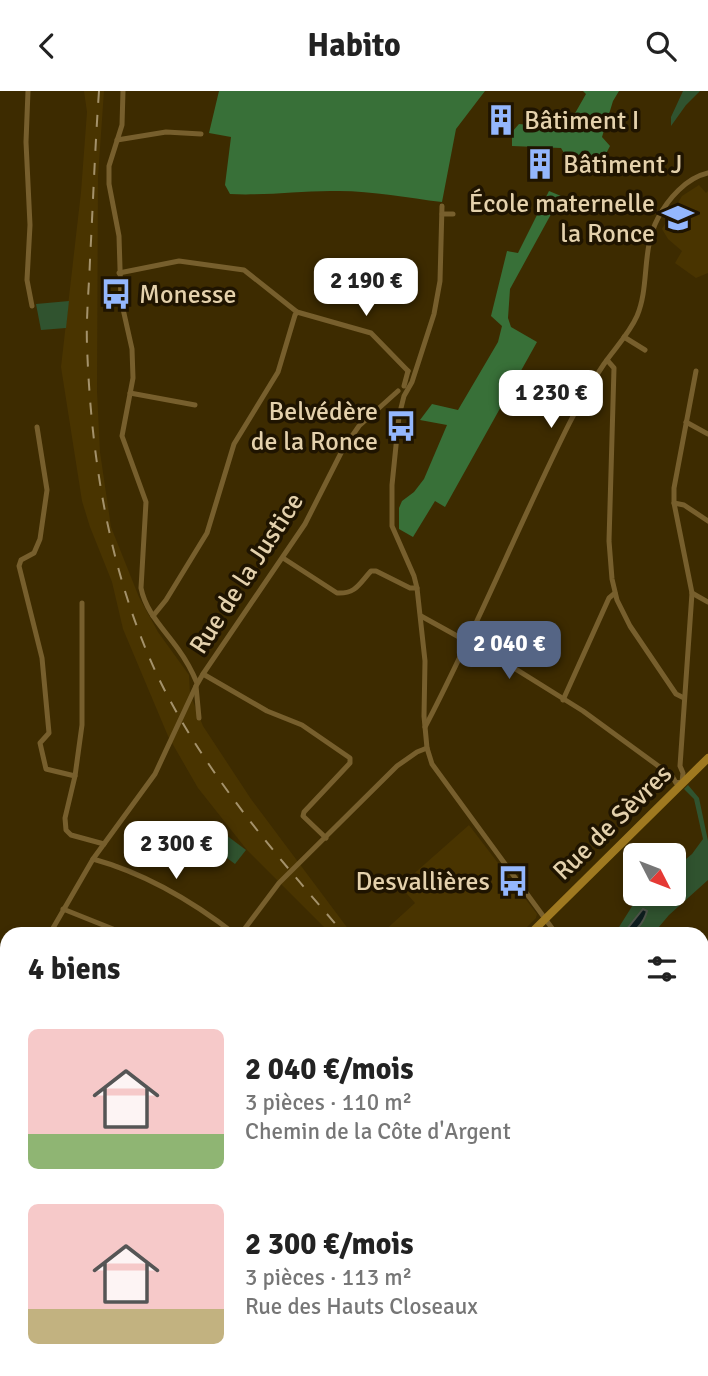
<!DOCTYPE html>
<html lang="fr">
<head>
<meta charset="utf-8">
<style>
  body { margin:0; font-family:Signika,sans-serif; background:#f2f2f2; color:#222; height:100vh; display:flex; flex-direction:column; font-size:26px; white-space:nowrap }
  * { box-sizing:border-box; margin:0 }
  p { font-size:23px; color:#767676 }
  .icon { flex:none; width:38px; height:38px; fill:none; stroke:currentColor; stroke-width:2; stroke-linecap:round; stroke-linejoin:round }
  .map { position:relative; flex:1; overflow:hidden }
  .side { position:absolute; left:0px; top:836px; width:709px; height:450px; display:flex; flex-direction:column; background:#fff; border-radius:21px 21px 0 0; box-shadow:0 4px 10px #0003 }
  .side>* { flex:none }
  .needle { width:46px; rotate:132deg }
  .controls { position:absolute; left:623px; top:752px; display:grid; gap:14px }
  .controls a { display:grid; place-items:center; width:63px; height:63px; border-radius:10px; background:#fff; box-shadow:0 4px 10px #0003; font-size:35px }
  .price { position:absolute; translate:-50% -60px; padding:0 16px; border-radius:14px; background:#fff; color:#222; font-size:23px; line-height:46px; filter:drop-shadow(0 2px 4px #0008) }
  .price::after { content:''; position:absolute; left:50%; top:42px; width:21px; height:16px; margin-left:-10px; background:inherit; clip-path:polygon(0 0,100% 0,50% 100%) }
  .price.active { background:#556585; color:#fff }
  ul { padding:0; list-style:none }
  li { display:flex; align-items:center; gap:21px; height:175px; padding:0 28px }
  li span { display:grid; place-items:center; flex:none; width:196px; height:140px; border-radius:10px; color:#555 }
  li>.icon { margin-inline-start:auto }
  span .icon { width:84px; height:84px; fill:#fffc; stroke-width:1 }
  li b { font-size:30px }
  h2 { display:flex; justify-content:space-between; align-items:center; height:84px; padding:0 28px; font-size:30px }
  header { display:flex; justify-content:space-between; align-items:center; height:91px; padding:0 28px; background:#fff; font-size:32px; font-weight:700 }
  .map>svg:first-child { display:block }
</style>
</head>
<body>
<header><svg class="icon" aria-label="back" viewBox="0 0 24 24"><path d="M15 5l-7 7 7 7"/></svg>Habito<svg class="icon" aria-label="search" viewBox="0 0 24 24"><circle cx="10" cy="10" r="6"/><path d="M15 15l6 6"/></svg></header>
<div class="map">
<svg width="708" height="1285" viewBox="0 0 708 1285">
  <rect width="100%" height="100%" fill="#3d2b00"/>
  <g fill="#493400">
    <polygon points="84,0 104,0 98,86 97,300 100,361 111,436 139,506 158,541 189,584 190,603 203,635 251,708 352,843 331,843 247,759 198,697 168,645 123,538 112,491 90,436 82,410 61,276 81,101 87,21"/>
    <polygon points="699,94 706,102 708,100 708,182 696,187 675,172 682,160 668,148 662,138 682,105"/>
    <polygon points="469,734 537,823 536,827 520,843 381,843 415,812 400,795"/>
    <polygon points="0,1103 7,1103 7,1127 0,1142"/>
  </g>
  <g fill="#30532f">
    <polygon points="683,0 700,0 686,14 671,35 671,26"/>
    <polygon points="69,210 66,237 41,239 36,213"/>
    <polygon points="688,694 699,707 708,750 708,789 669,824 653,843 614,844 636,809 643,803 674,803 674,778 692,763 703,748 694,708 684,698"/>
    <polygon points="218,738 246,759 235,773 207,752"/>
  </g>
  <g fill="#387038">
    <path d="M219 0H485L456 38 442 111C408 107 373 100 339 100 302 99 266 105 230 103L225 94 231 46 209 42Z"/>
    <polygon points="583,0 619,0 613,10 602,46 610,55 599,76 590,73 584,84 576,82 561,57 512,55 512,41 519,33 530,34 538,38 545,34 553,22 556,23 558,19 574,24 586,3"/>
    <polygon points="549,100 561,105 510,198 508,227 511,236 537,251 445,416 435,410 413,446 399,438 399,417 402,410 414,401 424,388 447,334 420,329 432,313 458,319 498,251 502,235 491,225 507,160 518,162"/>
    <polygon points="708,1266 708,1285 680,1285 688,1279 702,1279 702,1270"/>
  </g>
  <path fill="#0e1d1e" stroke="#4e5349" stroke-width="2" d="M643 818 647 820C644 831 635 844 623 843Z"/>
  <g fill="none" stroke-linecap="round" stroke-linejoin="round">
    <g stroke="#775f2d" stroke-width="5">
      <polyline points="28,0 26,51 30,134 27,189 32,215"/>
      <path d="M123 0 122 34 109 75V93L119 145 121 209 132 258 133 287 122 345 146 411 141 497C146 522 164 538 178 558 186 569 192 580 197 592"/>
      <polyline points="117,49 166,41 201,43"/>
      <polyline points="442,115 440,190 434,223 412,291 404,305 399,325 392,394 392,435 414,485 417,497 425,570 424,625 427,657 432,673 557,844"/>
      <polyline points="442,123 453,123"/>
      <polyline points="119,182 179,170 244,179 297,221 371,242 408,280"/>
      <polyline points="624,246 645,259"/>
      <polyline points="607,269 614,277 609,450 612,488 617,509 630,535 676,603 684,607"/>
      <polyline points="404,295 408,280"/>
      <polyline points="130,302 195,314"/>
      <polyline points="686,331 708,343"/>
      <polyline points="37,336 47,399 40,448 34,462 21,469 19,475 42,567 49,642 40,652 46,678 75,685 65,727 66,739 71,744 104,753"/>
      <polyline points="674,412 684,414 708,430"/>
      <path d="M283 467 337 502C356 503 359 493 371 480H376L410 497H417"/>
      <polyline points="692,502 708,511"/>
      <polyline points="153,525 166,509 207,442 234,353 278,281 295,224 297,221"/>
      <polyline points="421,525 506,572 583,620 672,685 676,692 682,691 683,682 680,675 692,502 674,412 674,397 696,280"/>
      <polyline points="203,583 267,620 302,634 350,667 350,672 304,721 303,725 326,747"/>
      <polyline points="563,609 609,507 615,502"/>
      <polyline points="199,627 196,595 203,583 305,433 343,358 359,335 398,300"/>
      <path d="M425 636C477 537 519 433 569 333 579 313 591 292 604 273 615 257 629 243 637 225 650 194 641 159 658 127 668 108 686 87 708 82"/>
      <polyline points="75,685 82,634 82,512"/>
      <path d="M93 768C144 782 195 812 236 844"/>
      <polyline points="63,818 128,844"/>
      <polyline points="49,844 93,768 155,683 196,595"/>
      <polyline points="240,844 279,792 397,675 417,661 427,657"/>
      <polyline points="702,876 708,871"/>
      <polyline points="0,938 7,925"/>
      <polyline points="702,963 708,960"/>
      <polyline points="0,1009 7,1012"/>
      <polyline points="702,1042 708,1050"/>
      <polyline points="702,1112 708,1103"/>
      <polyline points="565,1279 573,1285"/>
      <polyline points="91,1285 98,1279"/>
      <polyline points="248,1285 253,1279"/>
      <polyline points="395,1285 399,1279"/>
      <polyline points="536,1285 537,1279"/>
      <polyline points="589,1285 593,1279"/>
    </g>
    <g stroke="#9f7920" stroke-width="8">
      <polyline points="529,844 708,667"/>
      <polyline points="0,1231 7,1232"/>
    </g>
    <path stroke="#a4926b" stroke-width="2" stroke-dasharray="12 12" stroke-linecap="butt" d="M99 0C95 56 93 113 90 169 89 197 86 226 87 254 91 370 110 487 161 592 208 686 277 765 345 844"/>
  </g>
  <defs>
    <symbol id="building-bare" viewBox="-9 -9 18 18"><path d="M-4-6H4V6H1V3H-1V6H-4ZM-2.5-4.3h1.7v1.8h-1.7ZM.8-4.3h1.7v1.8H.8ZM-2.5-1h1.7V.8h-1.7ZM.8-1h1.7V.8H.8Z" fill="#94b7fd" stroke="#1f1400" stroke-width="2.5" paint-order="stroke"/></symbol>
    <symbol id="school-bare" viewBox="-9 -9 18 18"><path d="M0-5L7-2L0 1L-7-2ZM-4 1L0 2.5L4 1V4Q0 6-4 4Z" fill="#94b7fd" stroke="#1f1400" stroke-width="2.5" paint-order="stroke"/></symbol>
    <symbol id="bus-bare" viewBox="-9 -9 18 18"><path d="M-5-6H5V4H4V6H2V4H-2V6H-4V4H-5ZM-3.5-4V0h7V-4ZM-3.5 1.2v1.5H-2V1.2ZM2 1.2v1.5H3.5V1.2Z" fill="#94b7fd" stroke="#1f1400" stroke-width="2.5" paint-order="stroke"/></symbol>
  </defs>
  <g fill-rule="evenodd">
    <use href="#building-bare" x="479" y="7" width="44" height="44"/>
    <use href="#building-bare" x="518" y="51" width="44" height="44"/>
    <use href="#school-bare" x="656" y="105" width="44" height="44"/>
    <use href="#bus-bare" x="94" y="181" width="44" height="44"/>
    <use href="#bus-bare" x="379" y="313" width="44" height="44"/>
    <use href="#bus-bare" x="491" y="768" width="44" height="44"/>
  </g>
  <g text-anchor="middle" stroke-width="7" stroke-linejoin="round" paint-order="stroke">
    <g font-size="26" fill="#e4d1ac" stroke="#1f1400" text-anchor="start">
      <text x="524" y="38">Bâtiment I</text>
      <text x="563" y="82">Bâtiment J</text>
      <text x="655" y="121" text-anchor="end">École maternelle<tspan x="655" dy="30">la Ronce</tspan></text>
      <text x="139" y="212">Monesse</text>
      <text x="378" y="329" text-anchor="end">Belvédère<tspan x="378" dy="30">de la Ronce</tspan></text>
      <text x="490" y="799" text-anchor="end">Desvallières</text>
    </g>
    <g font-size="26" fill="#e4d1ac" stroke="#1f1400">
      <text transform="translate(246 482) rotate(-57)" y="9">Rue de la Justice</text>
      <text transform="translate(612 731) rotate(-44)" y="9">Rue de Sèvres</text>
    </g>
  </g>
</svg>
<div class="controls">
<a><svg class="needle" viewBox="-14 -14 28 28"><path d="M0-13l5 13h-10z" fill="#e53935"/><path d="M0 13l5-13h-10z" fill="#767676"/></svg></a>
</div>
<b class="price" style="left:366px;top:227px">2 190 €</b>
<b class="price" style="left:551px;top:339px">1 230 €</b>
<b class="price active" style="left:509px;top:590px">2 040 €</b>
<b class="price" style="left:176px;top:790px">2 300 €</b>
<section class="side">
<h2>4 biens<svg class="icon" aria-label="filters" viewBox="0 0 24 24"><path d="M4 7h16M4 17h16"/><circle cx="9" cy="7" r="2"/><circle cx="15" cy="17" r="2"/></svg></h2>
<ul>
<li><span style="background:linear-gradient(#f6c9c9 75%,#8fb573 0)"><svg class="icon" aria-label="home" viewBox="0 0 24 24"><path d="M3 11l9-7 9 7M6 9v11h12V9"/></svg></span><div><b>2 040 €/mois</b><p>3 pièces · 110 m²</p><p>Chemin de la Côte d'Argent</p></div></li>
<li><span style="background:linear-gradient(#f6c9c9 75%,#c2b280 0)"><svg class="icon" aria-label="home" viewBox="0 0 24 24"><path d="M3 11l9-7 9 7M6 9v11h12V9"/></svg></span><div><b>2 300 €/mois</b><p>3 pièces · 113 m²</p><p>Rue des Hauts Closeaux</p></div></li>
</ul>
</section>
</div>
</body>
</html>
